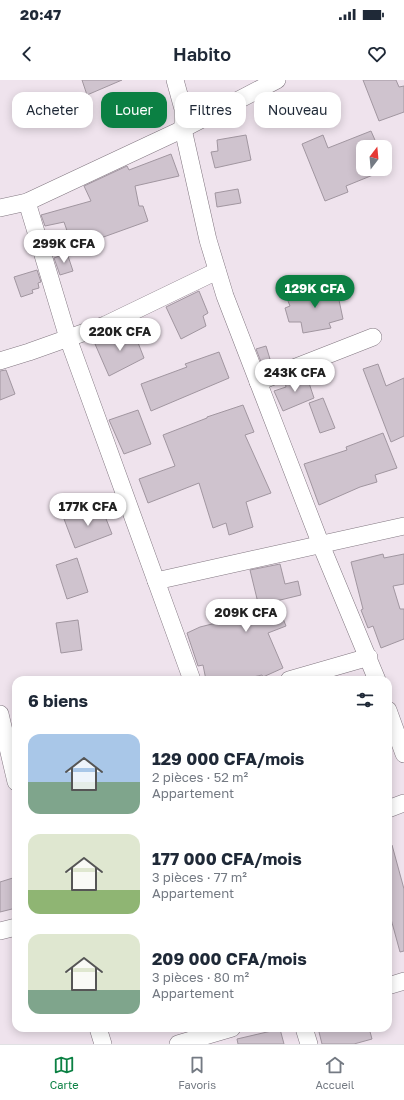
<!DOCTYPE html>
<html lang="fr">
<head>
<meta charset="utf-8">
<style>
  body { margin:0; font-family:"Golos Text",sans-serif; background:#f2f2f3; color:#1f2937; height:100vh; display:flex; flex-direction:column; font-size:15px; white-space:nowrap }
  * { box-sizing:border-box; margin:0 }
  p { font-size:13px; color:#747a83 }
  .icon { flex:none; width:22px; height:22px; fill:none; stroke:currentColor; stroke-width:2; stroke-linecap:round; stroke-linejoin:round }
  .map { position:relative; flex:1; overflow:hidden }
  .drawer { position:absolute; left:12px; top:596px; width:380px; height:356px; display:flex; flex-direction:column; background:#fff; border-radius:12px; box-shadow:0 2px 10px #0003 }
  .drawer>* { flex:none }
  .hud { position:absolute; left:12px; top:12px; width:380px; height:36px; display:flex; gap:8px }
  .needle { width:26px; rotate:16deg }
  .fabs { position:absolute; left:356px; top:60px; display:grid; gap:8px }
  .fabs a { display:grid; place-items:center; width:36px; height:36px; border-radius:8px; background:#fff; box-shadow:0 2px 10px #0003; font-size:20px }
  .price { position:absolute; translate:-50% -34px; padding:0 9px; border-radius:14px; background:#fff; color:#222; font-size:13px; line-height:26px; filter:drop-shadow(0 1px 2px #0008) }
  .price::after { content:''; position:absolute; left:50%; top:24px; width:12px; height:9px; margin-left:-6px; background:inherit; clip-path:polygon(0 0,100% 0,50% 100%) }
  .price.current { background:#0b8043; color:#fff }
  ul { padding:0; list-style:none }
  li { display:flex; align-items:center; gap:12px; height:100px; padding:0 16px }
  li span { display:grid; place-items:center; flex:none; width:112px; height:80px; border-radius:12px; color:#555 }
  li>.icon { margin-inline-start:auto }
  span .icon { width:48px; height:48px; fill:#fffc; stroke-width:1 }
  li b { font-size:17px }
  h2 { display:flex; justify-content:space-between; align-items:center; height:48px; padding:0 16px; font-size:17px }
  .chip { padding:0 14px; border-radius:12px; background:#fff; box-shadow:0 2px 10px #0003; font-size:14px; line-height:36px }
  .chip.current { background:#0b8043; color:#fff }
  .status { display:flex; justify-content:space-between; align-items:center; height:28px; padding:0 20px; background:#fff; direction:ltr }
  .status svg { height:11px; fill:currentColor }
  header { display:flex; justify-content:space-between; align-items:center; height:52px; padding:0 16px; background:#fff; font-size:18px; font-weight:600 }
  .dock { display:flex; justify-content:space-around; align-items:center; height:56px; border-top:1px solid #e0e1e3; background:#fff; font-size:11px; color:#747a83 }
  .dock a { display:grid; justify-items:center; gap:2px }
  .dock .current { color:#0b8043 }
  .map>svg:first-child { display:block }
</style>
</head>
<body>
<div class="status"><b>20:47</b><svg viewBox="0 0 49 12"><path d="M0 12V9h3v3zM5 12V6h3v6zM10 12V3h3v9zM15 12V0h3v12zM26 1h20v11H26zM47 4h2v5h-2z"/></svg></div>
<header><svg class="icon" aria-label="back" viewBox="0 0 24 24"><path d="M15 5l-7 7 7 7"/></svg>Habito<svg class="icon" aria-label="heart" viewBox="0 0 24 24"><path d="M12 20l-8-8c-3-5 5-10 8-4 3-6 11-1 8 4z"/></svg></header>
<div class="map">
<svg width="404" height="964" viewBox="0 0 404 964">
  <rect width="100%" height="100%" fill="#efe3ed"/>
  <g fill="#cfc3ce" stroke="#a196a0">
    <polygon points="82,0 122,0 87,15"/>
    <polygon points="363,0 396,0 399,7 404,6 404,32 379,41"/>
    <polygon points="371,51 378,67 363,67 363,89 373,89 371,90 373,95 346,106 348,112 325,121 302,64 323,55 328,68"/>
    <polygon points="246,55 251,80 215,88 211,72 218,71 217,60"/>
    <polygon points="171,74 179,96 135,106 139,126 143,126 148,141 73,168 64,142 45,146 41,135 91,121 84,106 127,86 129,90"/>
    <polygon points="238,109 241,123 217,127 215,113"/>
    <polygon points="67,173 73,191 60,195 54,178"/>
    <polygon points="37,190 41,202 38,203 39,208 32,210 33,213 21,217 14,197"/>
    <polygon points="323,206 323,211 336,206 343,239 329,243 331,248 303,253 301,242 289,242 285,228 290,226 286,216 306,209 308,213"/>
    <polygon points="199,211 208,233 203,236 206,246 181,259 166,227"/>
    <polygon points="133,250 144,278 109,296 95,264"/>
    <polygon points="266,266 270,279 261,282 256,269"/>
    <polygon points="219,272 229,298 151,331 141,304 187,287 185,284"/>
    <polygon points="378,284 386,306 404,298 404,356 391,362 363,289"/>
    <polygon points="6,290 15,314 0,320 0,291"/>
    <polygon points="306,294 314,318 283,331 274,311 286,307 285,302"/>
    <polygon points="323,318 335,348 320,353 309,323"/>
    <polygon points="243,325 254,352 245,355 271,413 246,422 253,447 229,455 226,443 213,448 199,403 148,423 139,399 175,386 163,355 207,338 207,337"/>
    <polygon points="138,330 151,364 124,374 109,340"/>
    <polygon points="383,353 397,388 375,395 377,402 360,407 319,425 304,384 347,370 346,367"/>
    <polygon points="101,426 112,454 75,468 64,439"/>
    <polygon points="383,474 384,478 404,474 404,504 393,506 400,529 404,529 404,559 381,568 373,546 368,548 361,530 363,529 351,482"/>
    <polygon points="77,478 88,512 67,519 56,485"/>
    <polygon points="280,484 285,504 298,501 301,515 276,521 286,546 268,553 283,588 263,597 262,595 240,600 206,600 203,585 198,586 187,553 200,547 228,540 259,527 250,490"/>
    <polygon points="78,540 82,570 61,573 56,543"/>
    <polygon points="392,765 404,809 404,871 400,872 388,828 388,766"/>
    <polygon points="16,797 16,828 0,832 0,802"/>
    <polygon points="318,948 369,948 372,959 354,964 322,964"/>
    <polygon points="280,949 284,964 238,964 237,959"/>
  </g>
  <g fill="none" stroke-linecap="round" stroke-linejoin="round">
    <defs>
      <g id="minor">
        <polyline points="175,0 183,29 183,49 208,160 225,216 321,465 377,600"/>
        <polyline points="27,122 68,258 192,600"/>
        <polyline points="0,128 27,122 183,49 277,0"/>
        <polyline points="0,281 29,272 105,245 217,191"/>
        <polyline points="258,302 373,257"/>
        <polyline points="156,501 404,446"/>
        <polyline points="289,600 369,577"/>
        <polyline points="388,630 404,674"/>
        <polyline points="0,634 16,702"/>
        <polyline points="388,729 404,723"/>
        <polyline points="0,851 16,847"/>
        <polyline points="388,906 404,901"/>
        <polyline points="98,948 103,964"/>
        <polyline points="304,948 309,964"/>
        <polyline points="178,964 232,948"/>
      </g>
    </defs>
    <use href="#minor" stroke="#827781" stroke-width="18"/>
    <use href="#minor" stroke="#fff" stroke-width="17"/>
  </g>
</svg>
<div class="fabs">
<a><svg class="needle" viewBox="-14 -14 28 28"><path d="M0-13l5 13h-10z" fill="#e53935"/><path d="M0 13l5-13h-10z" fill="#747a83"/></svg></a>
</div>
<b class="price" style="left:64px;top:184px">299K CFA</b>
<b class="price current" style="left:315px;top:229px">129K CFA</b>
<b class="price" style="left:120px;top:272px">220K CFA</b>
<b class="price" style="left:295px;top:313px">243K CFA</b>
<b class="price" style="left:88px;top:447px">177K CFA</b>
<b class="price" style="left:246px;top:553px">209K CFA</b>
<div class="hud">
<a class="chip">Acheter</a>
<a class="chip current">Louer</a>
<a class="chip">Filtres</a>
<a class="chip">Nouveau</a>
</div>
<section class="drawer">
<h2>6 biens<svg class="icon" aria-label="filters" viewBox="0 0 24 24"><path d="M4 7h16M4 17h16"/><circle cx="9" cy="7" r="2"/><circle cx="15" cy="17" r="2"/></svg></h2>
<ul>
<li><span style="background:linear-gradient(#a9c7e8 60%,#7fa58c 0)"><svg class="icon" aria-label="home" viewBox="0 0 24 24"><path d="M3 11l9-7 9 7M6 9v11h12V9"/></svg></span><div><b>129 000 CFA/mois</b><p>2 pièces · 52 m²</p><p>Appartement</p></div></li>
<li><span style="background:linear-gradient(#dfe7d0 70%,#8fb573 0)"><svg class="icon" aria-label="home" viewBox="0 0 24 24"><path d="M3 11l9-7 9 7M6 9v11h12V9"/></svg></span><div><b>177 000 CFA/mois</b><p>3 pièces · 77 m²</p><p>Appartement</p></div></li>
<li><span style="background:linear-gradient(#dfe7d0 70%,#7fa58c 0)"><svg class="icon" aria-label="home" viewBox="0 0 24 24"><path d="M3 11l9-7 9 7M6 9v11h12V9"/></svg></span><div><b>209 000 CFA/mois</b><p>3 pièces · 80 m²</p><p>Appartement</p></div></li>
</ul>
</section>
</div>
<nav class="dock">
<a class="current"><svg class="icon" aria-label="map" viewBox="0 0 24 24"><path d="M3 6l6-2 6 2 6-2v14l-6 2-6-2-6 2zM9 4v14M15 6v14"/></svg>Carte</a>
<a><svg class="icon" aria-label="saved" viewBox="0 0 24 24"><path d="M7 4h10v16l-5-4-5 4z"/></svg>Favoris</a>
<a><svg class="icon" aria-label="home" viewBox="0 0 24 24"><path d="M3 11l9-7 9 7M6 9v11h12V9"/></svg>Accueil</a>
</nav>
</body>
</html>
